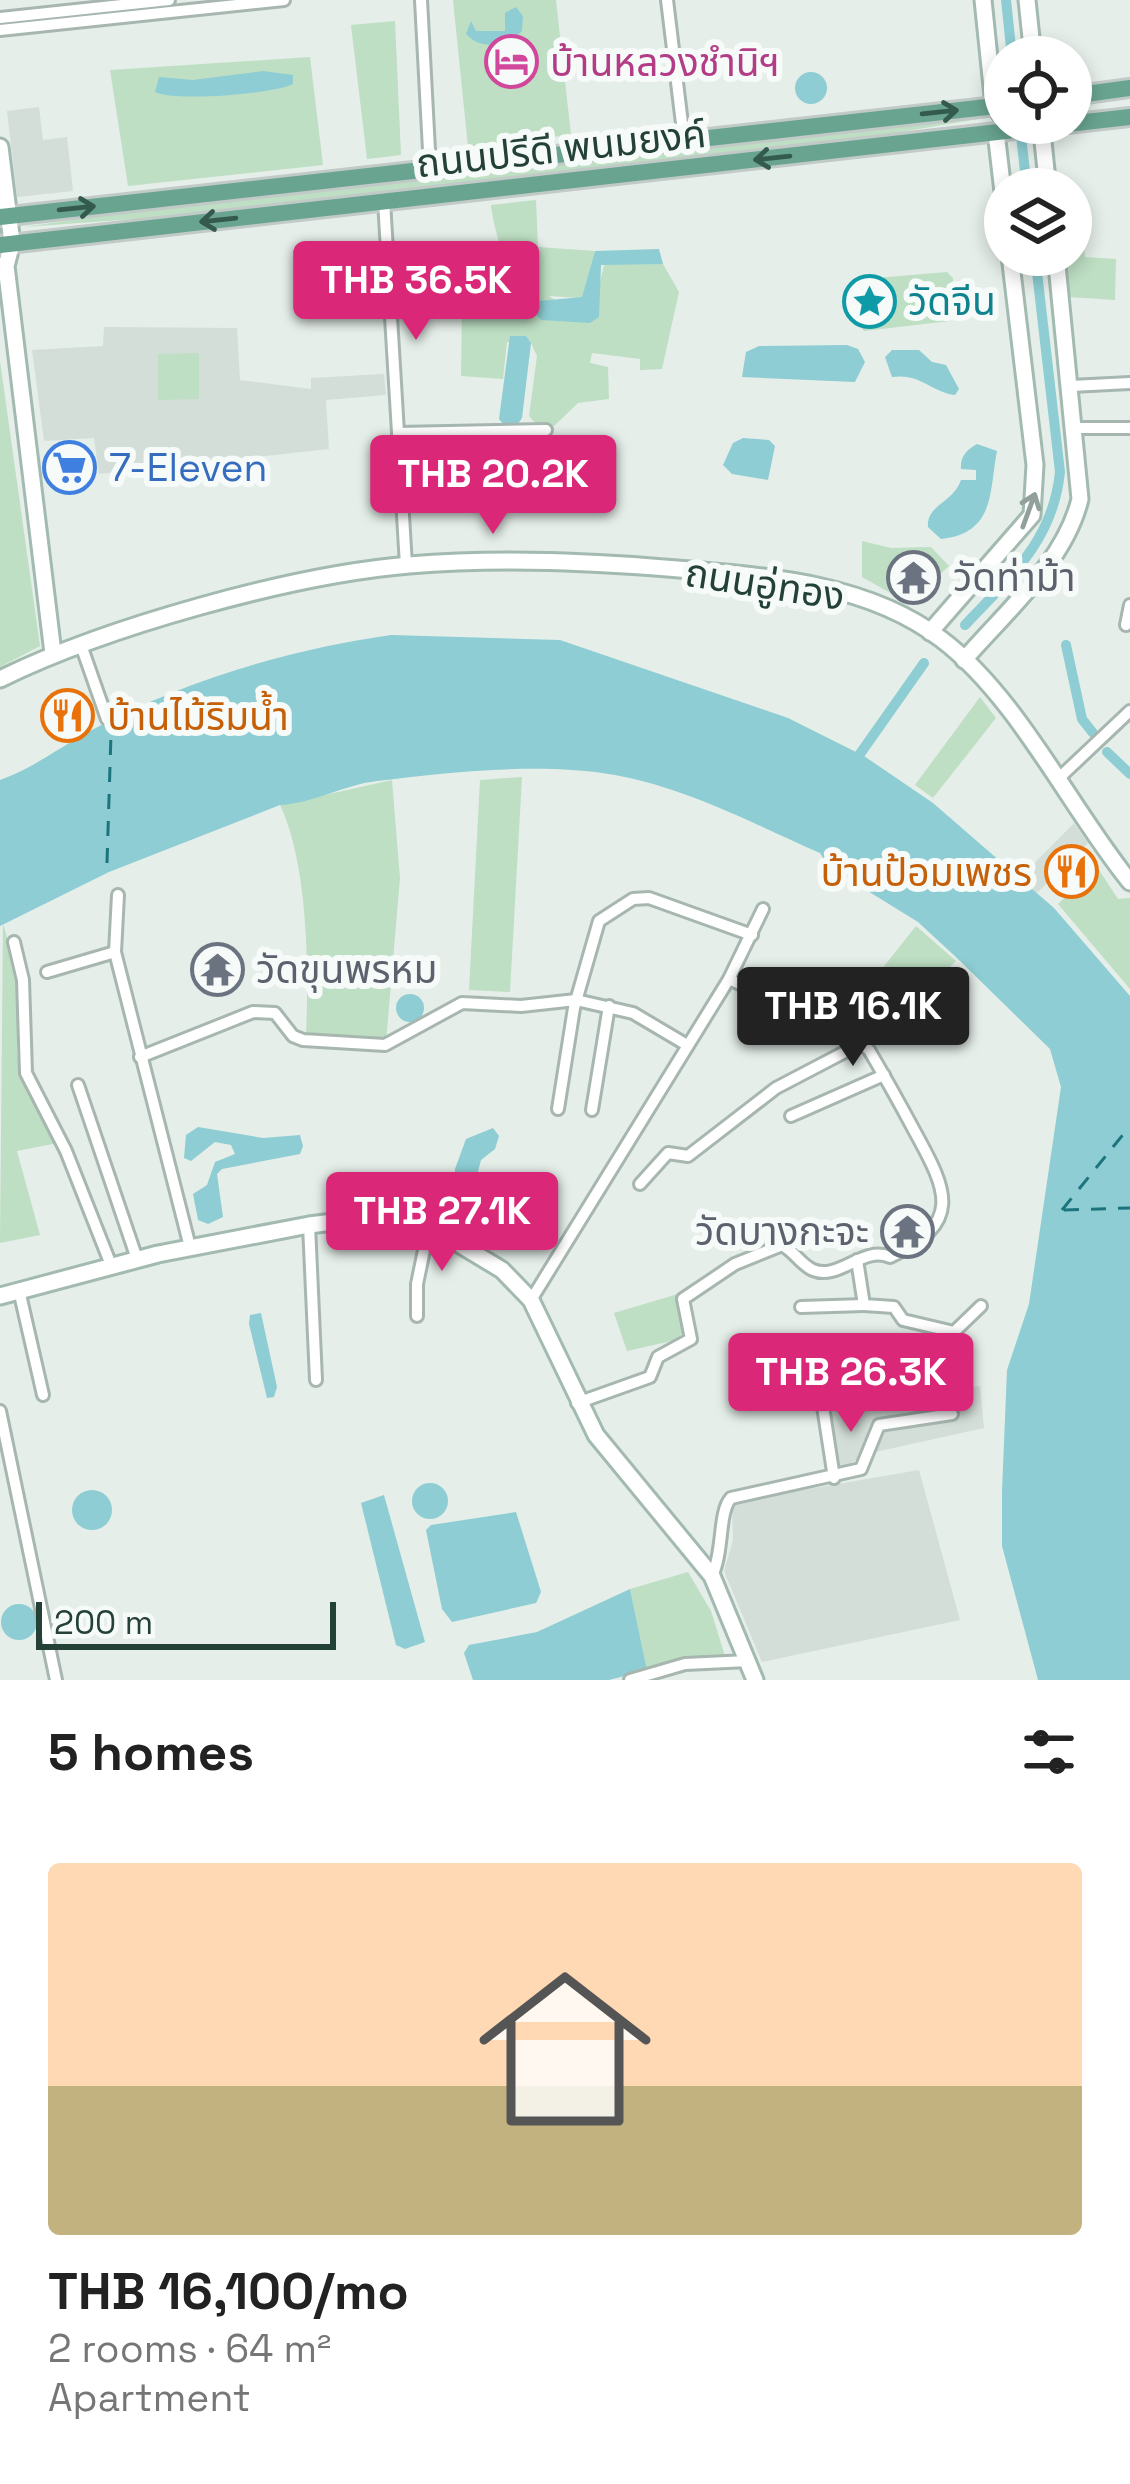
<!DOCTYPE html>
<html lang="en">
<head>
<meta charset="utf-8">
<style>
  body { margin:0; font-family:"Space Grotesk","Noto Sans Thai",sans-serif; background:#f2f2f2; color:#222; height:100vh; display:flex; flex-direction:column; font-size:45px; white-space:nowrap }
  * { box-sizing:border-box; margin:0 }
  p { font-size:39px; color:#767676 }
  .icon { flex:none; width:66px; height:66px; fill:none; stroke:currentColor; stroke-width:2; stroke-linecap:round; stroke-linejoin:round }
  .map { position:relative; height:1680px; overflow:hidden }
  .side { display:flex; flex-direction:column; background:#fff; flex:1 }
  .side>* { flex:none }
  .buttons { position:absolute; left:984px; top:36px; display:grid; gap:24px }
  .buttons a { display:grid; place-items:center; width:108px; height:108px; border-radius:50%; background:#fff; box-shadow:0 6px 18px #0003; font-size:60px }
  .scale { position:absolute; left:36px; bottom:30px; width:300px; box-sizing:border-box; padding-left:12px; border:6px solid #234137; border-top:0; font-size:33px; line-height:42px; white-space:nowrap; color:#234137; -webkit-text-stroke:9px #f6faf8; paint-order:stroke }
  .price { position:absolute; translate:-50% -102px; padding:0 27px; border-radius:12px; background:#db2777; color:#fff; font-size:39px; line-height:78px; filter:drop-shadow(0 3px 6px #0008) }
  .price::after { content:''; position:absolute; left:50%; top:72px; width:36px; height:27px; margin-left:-18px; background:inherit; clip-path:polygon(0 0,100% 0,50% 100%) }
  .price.current { background:#222; color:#fff }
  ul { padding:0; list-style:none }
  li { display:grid; align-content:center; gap:24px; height:636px; padding:0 48px }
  li span { display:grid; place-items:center; height:372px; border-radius:12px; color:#555 }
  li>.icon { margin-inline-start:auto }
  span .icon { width:216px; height:216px; fill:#fffc; stroke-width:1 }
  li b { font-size:51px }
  h2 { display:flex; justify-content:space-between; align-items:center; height:144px; padding:0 48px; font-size:51px }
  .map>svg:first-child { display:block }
</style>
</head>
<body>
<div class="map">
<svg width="1130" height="1680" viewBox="0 0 1130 1680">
  <rect width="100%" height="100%" fill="#e5eee9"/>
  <g fill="#d3ded8">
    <polygon points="39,107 43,140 67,137 73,191 17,197 7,111"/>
    <polygon points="104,327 237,328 240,380 311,389 311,378 384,374 386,395 326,400 329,449 99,474 94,438 44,441 32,350 103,346"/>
    <polygon points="1074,823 1088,843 1037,893 1020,878"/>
    <polygon points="952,1380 953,1390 980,1386 984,1428 866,1454 840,1470 826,1401"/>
    <polygon points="919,1470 960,1620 762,1662 724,1571 733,1540 732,1508 738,1501"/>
  </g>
  <g fill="#bedfc4">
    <polygon points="453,0 556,0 571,135 468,147"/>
    <polygon points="395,21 401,155 367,159 351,25"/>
    <polygon points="310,57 323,165 128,186 110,70"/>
    <polygon points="997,116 821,145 206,214 23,227 228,198 848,127"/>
    <path d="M536 200 538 247 595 251 582 298 549 296 589 323 605 262 663 264 679 292 662 369 640 370V359L592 353 590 363 608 367 609 399 578 403 554 426 535 423 529 416 537 356 531 343 507 342 503 379 461 376 462 307 512 303C511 269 495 240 491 205Z"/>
    <polygon points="1084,242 1085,257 1116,259 1115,300 1069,297 1065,255 1071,255 1071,243"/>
    <polygon points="947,272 953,278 955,316 950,321 864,331 857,323 852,280"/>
    <polygon points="199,353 199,399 158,400 158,354"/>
    <polygon points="0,361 40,646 0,667"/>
    <polygon points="862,541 891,548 931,547 949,566 908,603 862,577"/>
    <polygon points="980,697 996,718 933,798 915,785"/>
    <polygon points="522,777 510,992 469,990 480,780"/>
    <path d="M392 780 400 878 386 1042 306 1034C309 968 308 864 280 805Z"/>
    <polygon points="1097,867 1118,899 1130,898 1130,989 1058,904"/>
    <polygon points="3,924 18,974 17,1054 58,1143 17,1151 40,1235 0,1243"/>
    <polygon points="916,926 956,961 871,1043 839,1023"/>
    <polygon points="678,1294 687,1328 676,1340 627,1351 614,1313"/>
    <polygon points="688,1572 711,1611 725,1656 647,1670 630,1589"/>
  </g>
  <g fill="#8dcdd3">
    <path d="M516 7 523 16 522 31C508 46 481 51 466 34L471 21 476 31H505V13Z"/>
    <path d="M263 71 293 75V84C273 94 174 102 155 92L159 77 193 80Z"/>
    <circle cx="811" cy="88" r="16"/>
    <polygon points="659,249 663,264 601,265 599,317 590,323 541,320 535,313 539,301 582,297 595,251"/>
    <polygon points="510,336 526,336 531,343 522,418 517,425 504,425 499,419"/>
    <polygon points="847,345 858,349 865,362 855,382 742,377 746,352 759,346"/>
    <path d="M892 350H919L932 362 946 365 959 389 955 395C931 392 921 373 892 377L885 357Z"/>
    <polygon points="743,438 769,440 775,446 768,480 732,474 723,465 733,443"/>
    <path d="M977 444 997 451C989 491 996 533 941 539L928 527C926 505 953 503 961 480H976V470L961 469C960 456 967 450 977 444Z"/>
    <path d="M391 635 560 640 788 718 864 756 933 803 1054 908 1130 996V1680H1038L1002 1546V1491L1007 1370 1029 1304 1061 1087 1050 1049 958 959 918 922 829 867 820 853C754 824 687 788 615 775 540 762 451 772 377 781 343 785 315 803 280 805L109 872 0 926V780C34 768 58 748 90 731 183 681 287 650 391 635Z"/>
    <circle cx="410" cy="1008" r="14"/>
    <polygon points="198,1127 263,1138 300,1135 303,1146 300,1154 222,1169 217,1174 223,1217 208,1224 198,1220 193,1194 207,1185 215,1162 235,1154 231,1145 215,1142 191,1161 184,1158 186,1135"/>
    <polygon points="493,1128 499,1136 495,1149 481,1160 469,1206 453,1209 455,1169 466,1139"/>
    <circle cx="744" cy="1233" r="14"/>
    <polygon points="261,1313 277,1387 274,1397 267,1398 249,1324 250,1315"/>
    <circle cx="430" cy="1501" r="18"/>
    <circle cx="92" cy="1510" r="20"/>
    <polygon points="384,1495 425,1642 405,1649 396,1645 361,1503"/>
    <polygon points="516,1512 541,1592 536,1603 452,1622 442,1609 426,1530 431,1525"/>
    <polygon points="630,1589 647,1670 609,1680 473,1680 464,1653 469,1645 537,1632"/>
    <circle cx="19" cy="1622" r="18"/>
  </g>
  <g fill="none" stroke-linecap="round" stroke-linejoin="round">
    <g stroke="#8dcdd3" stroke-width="10">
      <polyline points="1006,0 1012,57"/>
      <polyline points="1020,127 1027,189"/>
      <path d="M965 625C1010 577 1053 541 1060 472L1035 255"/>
      <polyline points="1066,645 1082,719 1093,733"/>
      <polyline points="1107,752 1130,774"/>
      <polyline points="855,761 924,663"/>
    </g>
    <g stroke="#1c747e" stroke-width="3" stroke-dasharray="15 12" stroke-linecap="butt">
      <polyline points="107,863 111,734"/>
      <polyline points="1062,1210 1130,1126"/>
      <polyline points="1064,1210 1130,1208"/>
    </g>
    <defs>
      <g id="street">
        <polyline points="421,0 430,169"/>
        <polyline points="667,0 684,140"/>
        <polyline points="0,18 169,0"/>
        <polyline points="0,30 284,0"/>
        <polyline points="384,201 406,565"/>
        <polyline points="1071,386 1130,383"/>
        <polyline points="1076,428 1130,428"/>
        <polyline points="398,433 546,430"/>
        <polyline points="1126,625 1130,605"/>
        <polyline points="81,645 107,719"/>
        <polyline points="1059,778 1130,711"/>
        <polyline points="118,895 115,952 190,1247"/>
        <polyline points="14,942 23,980 26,1073 66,1151 111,1265"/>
        <polyline points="47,972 115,952"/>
        <polyline points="140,1057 253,1012 275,1013 293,1036 303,1040 385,1045 462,1003 521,1006 576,1000 633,1013 687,1045"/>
        <polyline points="78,1085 137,1259"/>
        <polyline points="558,1109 574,1008 599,921 633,899 649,898 752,935"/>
        <polyline points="592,1110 609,1006"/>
        <polyline points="791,1116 884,1075"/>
        <polyline points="640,1184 668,1153 688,1156 776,1088 862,1043"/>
        <polyline points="309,1225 316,1380"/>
        <polyline points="857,1260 864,1305 894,1307 903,1320 954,1332 981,1306"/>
        <polyline points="19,1290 43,1395"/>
        <polyline points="531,1300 729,979 763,909"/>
        <polyline points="801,1307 864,1305"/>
        <polyline points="417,1316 417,1284 429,1226"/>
        <polyline points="822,1400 834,1478"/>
        <path d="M577 1403 650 1377 658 1357 691 1339 683 1299 735 1264 782 1245C794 1251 801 1265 813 1270 838 1281 864 1245 890 1257 963 1223 948 1192 915 1132 900 1104 885 1077 869 1050L854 1037 729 979"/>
        <polyline points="0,1411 56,1680"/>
        <path d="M712 1576C724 1551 718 1512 731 1498L861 1469 879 1425 952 1414"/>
        <polyline points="630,1680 685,1664 748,1661"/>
      </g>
      <g id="secondary">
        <polyline points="983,0 994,106 1005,120"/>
        <polyline points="1027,0 1033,57"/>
        <polyline points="1041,123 1048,189"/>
        <polyline points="996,132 1005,209"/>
        <polyline points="0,147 12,243 6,266 53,653"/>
        <polyline points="930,632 1032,515 1035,465 1010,255"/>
        <path d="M964 660C1005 612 1065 562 1080 499L1056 255"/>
        <path d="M0 679C106 627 291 575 409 565 502 557 598 562 690 570 776 577 870 585 941 639 1017 696 1070 808 1130 882"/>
        <polyline points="0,1296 158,1254 309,1225 382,1216 429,1226 502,1270 531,1300 596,1435 712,1576 755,1680"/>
      </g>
      <g id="primary">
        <polyline points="1071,96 1130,88"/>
        <polyline points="0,217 1005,105"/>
        <polyline points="0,245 1130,117"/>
      </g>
    </defs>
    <use href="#street" stroke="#a7b7b0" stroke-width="16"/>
    <use href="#secondary" stroke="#a3bab0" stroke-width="21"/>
    <use href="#primary" stroke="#c1cac7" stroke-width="22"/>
    <use href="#street" stroke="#fff" stroke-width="10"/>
    <use href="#secondary" stroke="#fff" stroke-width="15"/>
    <use href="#primary" stroke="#69a491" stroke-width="16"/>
  </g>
  <defs><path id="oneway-shaft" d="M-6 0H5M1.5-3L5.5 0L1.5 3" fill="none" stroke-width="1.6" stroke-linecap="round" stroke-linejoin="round" transform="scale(3)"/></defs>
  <g stroke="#345a4e">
    <use href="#oneway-shaft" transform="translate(940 112) rotate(-6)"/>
    <use href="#oneway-shaft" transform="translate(772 158) rotate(174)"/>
    <use href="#oneway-shaft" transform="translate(77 208) rotate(-6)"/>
    <use href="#oneway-shaft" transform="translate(218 220) rotate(174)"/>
  </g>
  <use stroke="#91a09b" href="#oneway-shaft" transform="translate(1029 510) rotate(-70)"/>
  <defs>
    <symbol id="hotel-ring" viewBox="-11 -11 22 22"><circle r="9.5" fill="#f6faf8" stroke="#d1479c" stroke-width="1.5"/><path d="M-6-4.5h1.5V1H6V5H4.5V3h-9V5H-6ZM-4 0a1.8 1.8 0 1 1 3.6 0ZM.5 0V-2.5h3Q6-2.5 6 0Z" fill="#d1479c"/></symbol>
    <symbol id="sight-ring" viewBox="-11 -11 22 22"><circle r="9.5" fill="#f6faf8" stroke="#0f9aa8" stroke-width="1.5"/><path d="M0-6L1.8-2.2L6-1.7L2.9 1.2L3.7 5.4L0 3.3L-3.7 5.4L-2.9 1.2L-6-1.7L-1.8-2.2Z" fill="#0f9aa8"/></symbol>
    <symbol id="supermarket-ring" viewBox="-11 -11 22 22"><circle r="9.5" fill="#f6faf8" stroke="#3f7fe0" stroke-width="1.5"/><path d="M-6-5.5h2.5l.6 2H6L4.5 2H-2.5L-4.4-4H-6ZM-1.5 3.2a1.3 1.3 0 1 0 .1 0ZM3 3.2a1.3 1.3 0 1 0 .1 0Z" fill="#3f7fe0"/></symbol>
    <symbol id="temple-ring" viewBox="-11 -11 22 22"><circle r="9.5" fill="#f6faf8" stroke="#6b7280" stroke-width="1.5"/><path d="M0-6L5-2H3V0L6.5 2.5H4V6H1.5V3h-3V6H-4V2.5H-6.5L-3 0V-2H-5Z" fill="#6b7280"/></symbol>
    <symbol id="restaurant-ring" viewBox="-11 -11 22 22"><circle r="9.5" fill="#f6faf8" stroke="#e8710a" stroke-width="1.5"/><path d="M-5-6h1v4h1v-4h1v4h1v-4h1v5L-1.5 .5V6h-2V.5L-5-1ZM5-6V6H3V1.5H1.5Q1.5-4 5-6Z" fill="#e8710a"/></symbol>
  </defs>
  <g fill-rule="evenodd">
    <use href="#hotel-ring" x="482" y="32" width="59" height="59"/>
    <use href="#sight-ring" x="840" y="272" width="59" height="59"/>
    <use href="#supermarket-ring" x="40" y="438" width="59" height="59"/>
    <use href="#temple-ring" x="884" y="548" width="59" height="59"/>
    <use href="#restaurant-ring" x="38" y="686" width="59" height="59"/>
    <use href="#restaurant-ring" x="1042" y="842" width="59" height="59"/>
    <use href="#temple-ring" x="188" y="940" width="59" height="59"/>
    <use href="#temple-ring" x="878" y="1202" width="59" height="59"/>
  </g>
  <g text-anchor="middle" stroke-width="12" stroke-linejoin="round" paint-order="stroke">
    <g font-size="39" fill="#b23c85" stroke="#f6faf8" text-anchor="start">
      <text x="550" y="76">บ้านหลวงชำนิฯ</text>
    </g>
    <g font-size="39" fill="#234137" stroke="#f6faf8">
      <text transform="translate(561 148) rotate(-6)" y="14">ถนนปรีดี พนมยงค์</text>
      <text transform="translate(765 584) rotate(9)" y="14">ถนนอู่ทอง</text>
    </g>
    <g font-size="39" fill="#0d838f" stroke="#f6faf8" text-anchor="start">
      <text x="908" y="315">วัดจีน</text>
    </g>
    <g font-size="39" fill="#366cbe" stroke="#f6faf8" text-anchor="start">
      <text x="109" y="481">7-Eleven</text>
    </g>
    <g font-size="39" fill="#5b616d" stroke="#f6faf8" text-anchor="start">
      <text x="953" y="591">วัดท่าม้า</text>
      <text x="256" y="983">วัดขุนพรหม</text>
      <text x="869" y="1245" text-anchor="end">วัดบางกะจะ</text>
    </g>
    <g font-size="39" fill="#c56008" stroke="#f6faf8" text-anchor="start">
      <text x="107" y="730">บ้านไม้ริมน้ำ</text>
      <text x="1032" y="886" text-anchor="end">บ้านป้อมเพชร</text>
    </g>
  </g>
</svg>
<div class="buttons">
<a><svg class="icon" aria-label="locate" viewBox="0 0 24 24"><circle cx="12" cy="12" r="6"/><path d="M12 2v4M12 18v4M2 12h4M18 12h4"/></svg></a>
<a><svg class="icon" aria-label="layers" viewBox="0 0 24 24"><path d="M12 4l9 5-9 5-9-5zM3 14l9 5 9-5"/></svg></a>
</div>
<div class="scale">200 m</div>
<b class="price" style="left:416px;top:343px">THB 36.5K</b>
<b class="price" style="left:493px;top:537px">THB 20.2K</b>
<b class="price current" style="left:853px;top:1069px">THB 16.1K</b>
<b class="price" style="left:442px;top:1274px">THB 27.1K</b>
<b class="price" style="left:851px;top:1435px">THB 26.3K</b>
</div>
<section class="side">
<h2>5 homes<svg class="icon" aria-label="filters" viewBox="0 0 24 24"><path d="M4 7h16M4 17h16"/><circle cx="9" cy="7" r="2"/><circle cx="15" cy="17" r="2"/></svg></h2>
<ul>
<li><span style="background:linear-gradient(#ffd9b3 60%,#c2b280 0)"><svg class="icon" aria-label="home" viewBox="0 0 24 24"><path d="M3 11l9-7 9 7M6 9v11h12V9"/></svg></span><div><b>THB 16,100/mo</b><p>2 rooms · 64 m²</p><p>Apartment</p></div></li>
</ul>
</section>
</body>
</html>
